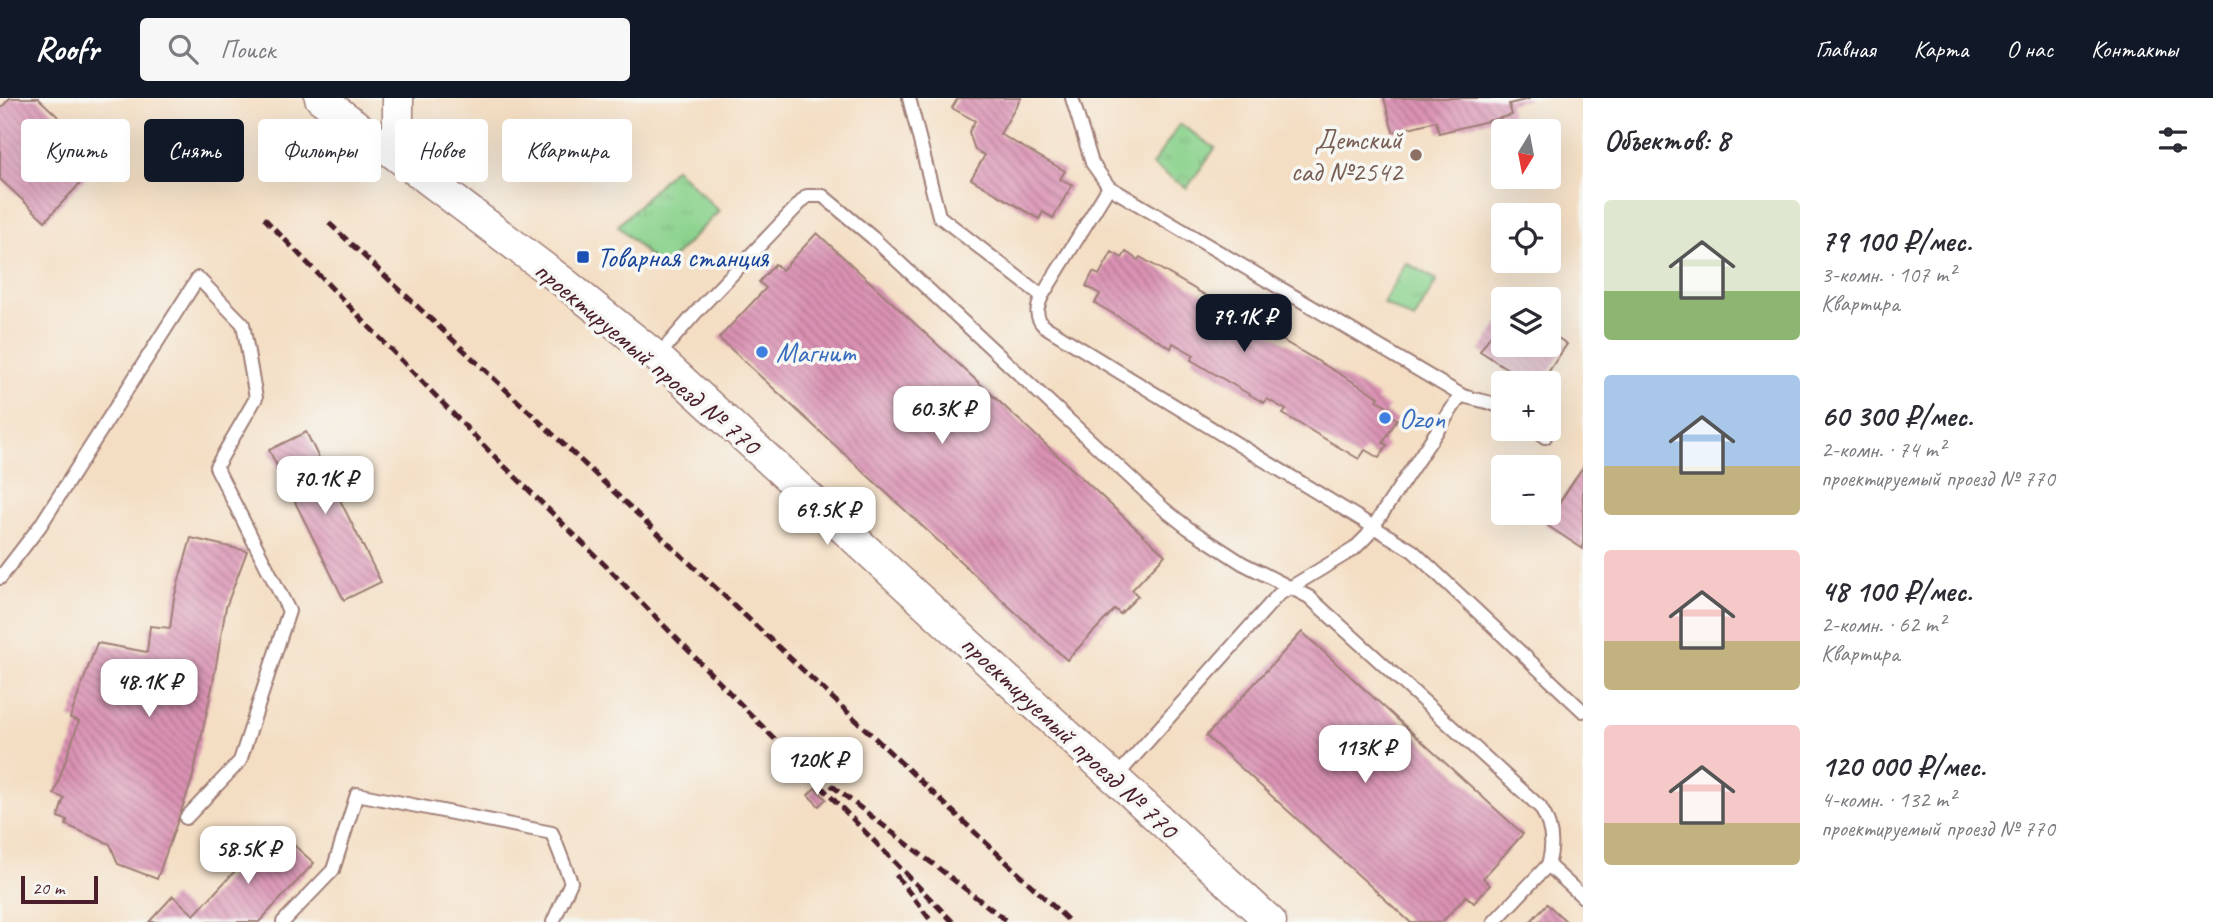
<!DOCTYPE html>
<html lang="ru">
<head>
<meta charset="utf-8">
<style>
  body { margin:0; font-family:Caveat,sans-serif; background:#f7f7f7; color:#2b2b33; height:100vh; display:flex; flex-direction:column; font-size:26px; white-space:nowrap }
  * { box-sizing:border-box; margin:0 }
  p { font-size:23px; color:#7c7c81 }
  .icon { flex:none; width:38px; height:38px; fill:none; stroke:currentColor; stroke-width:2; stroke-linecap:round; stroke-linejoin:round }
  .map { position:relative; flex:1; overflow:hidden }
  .drawer { display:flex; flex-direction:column; background:#fff; width:630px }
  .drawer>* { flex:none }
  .guide { position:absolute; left:21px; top:21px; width:665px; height:63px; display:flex; gap:14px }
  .needle { width:46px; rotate:190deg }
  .fabs { position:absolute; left:1491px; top:21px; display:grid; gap:14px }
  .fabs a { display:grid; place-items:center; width:70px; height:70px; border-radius:7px; background:#fff; box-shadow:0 7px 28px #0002; font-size:35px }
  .scale { position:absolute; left:21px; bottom:18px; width:77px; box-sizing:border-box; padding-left:7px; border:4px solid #4a1f2b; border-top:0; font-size:19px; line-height:24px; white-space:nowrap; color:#4a1f2b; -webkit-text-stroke:5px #f6f6f2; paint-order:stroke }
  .price { position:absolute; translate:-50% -60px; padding:0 16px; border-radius:14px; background:#fff; color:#222; font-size:23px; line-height:46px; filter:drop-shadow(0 2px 4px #0008) }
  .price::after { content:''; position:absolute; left:50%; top:42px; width:21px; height:16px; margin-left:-10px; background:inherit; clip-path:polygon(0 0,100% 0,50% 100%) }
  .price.selected { background:#111827; color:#fff }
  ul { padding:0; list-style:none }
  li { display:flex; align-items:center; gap:21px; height:175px; padding:0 21px }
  li span { display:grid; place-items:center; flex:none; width:196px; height:140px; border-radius:7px; color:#555 }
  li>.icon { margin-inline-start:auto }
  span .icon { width:84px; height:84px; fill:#fffc; stroke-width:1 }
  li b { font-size:30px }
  h2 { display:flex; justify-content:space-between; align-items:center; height:84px; padding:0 21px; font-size:30px }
  .chip { padding:0 24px; border-radius:7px; background:#fff; box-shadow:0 7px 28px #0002; font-size:24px; line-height:63px }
  .chip.selected { background:#111827; color:#fff }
  header { display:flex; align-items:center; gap:42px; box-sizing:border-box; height:98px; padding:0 35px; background:#111827; color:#fff }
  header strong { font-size:33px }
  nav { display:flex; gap:38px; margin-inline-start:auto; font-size:24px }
  .search { width:490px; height:63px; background:#f7f7f7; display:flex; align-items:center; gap:18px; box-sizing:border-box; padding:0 24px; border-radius:7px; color:#7c7c81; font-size:26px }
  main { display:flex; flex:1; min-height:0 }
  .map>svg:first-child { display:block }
</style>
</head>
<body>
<header>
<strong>Roofr</strong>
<div class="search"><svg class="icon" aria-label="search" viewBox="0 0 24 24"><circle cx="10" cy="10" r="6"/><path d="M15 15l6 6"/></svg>Поиск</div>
<nav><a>Главная</a><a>Карта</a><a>О нас</a><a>Контакты</a></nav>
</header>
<main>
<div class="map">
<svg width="1583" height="824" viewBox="0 0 1583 824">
  <defs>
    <pattern id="park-tufts" width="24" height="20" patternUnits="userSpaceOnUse" patternTransform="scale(1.75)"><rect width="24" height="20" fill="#8cd38e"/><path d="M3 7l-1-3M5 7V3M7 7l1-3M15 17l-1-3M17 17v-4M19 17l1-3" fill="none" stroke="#7ab57b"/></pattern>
    <pattern id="building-back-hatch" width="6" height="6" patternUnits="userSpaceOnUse" patternTransform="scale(1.75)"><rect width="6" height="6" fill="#da92b3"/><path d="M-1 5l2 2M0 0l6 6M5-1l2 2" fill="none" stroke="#b37792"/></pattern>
  </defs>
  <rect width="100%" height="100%" fill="#f6f6f2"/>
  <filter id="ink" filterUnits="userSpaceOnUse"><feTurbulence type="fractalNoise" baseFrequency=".0143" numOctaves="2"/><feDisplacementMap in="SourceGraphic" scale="14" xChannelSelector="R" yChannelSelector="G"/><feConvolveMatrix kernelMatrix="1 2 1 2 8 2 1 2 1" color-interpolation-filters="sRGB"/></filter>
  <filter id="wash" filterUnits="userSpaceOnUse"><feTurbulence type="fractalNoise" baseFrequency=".00686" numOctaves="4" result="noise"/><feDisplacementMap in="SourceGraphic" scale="28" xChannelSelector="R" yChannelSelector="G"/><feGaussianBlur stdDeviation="1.57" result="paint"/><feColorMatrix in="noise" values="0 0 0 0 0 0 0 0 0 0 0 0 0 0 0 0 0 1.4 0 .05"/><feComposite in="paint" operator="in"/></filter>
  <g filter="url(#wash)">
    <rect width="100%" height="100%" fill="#f4dec3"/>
    <g fill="url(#park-tufts)" stroke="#6b795c" stroke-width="2">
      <polygon points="1180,26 1215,50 1187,90 1152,67"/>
      <polygon points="675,70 719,113 662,171 618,128"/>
      <polygon points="1406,165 1437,182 1414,222 1383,205"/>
    </g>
    <g id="blocks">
      <g fill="url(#building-back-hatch)">
        <polygon points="10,0 38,0 103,61 45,123 0,81 0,11"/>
        <polygon points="958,0 1021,0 1000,36 1065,73 1060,81 1072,87 1053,120 1043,114 1039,121 971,81 985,57 975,52 969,34 975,23 952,10"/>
        <polygon points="1384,0 1529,0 1529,1 1509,6 1512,17 1439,35 1436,23 1393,34"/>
        <polygon points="817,135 1165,457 1132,492 1138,498 1120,516 1115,511 1067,562 719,240 766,190 759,184 775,166 782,172"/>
        <polygon points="1112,154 1122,160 1126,154 1138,162 1140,159 1379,299 1377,302 1389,309 1385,314 1397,321 1383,345 1387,347 1379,360 1365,352 1359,361 1283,316 1286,312 1267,301 1264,305 1191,262 1194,257 1173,245 1171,250 1095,205 1100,196 1086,188 1093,174 1099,177"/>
        <polygon points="1503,219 1503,247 1549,247 1549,234 1567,246 1541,285 1529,285 1480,253"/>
        <polygon points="306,334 381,484 344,502 269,352"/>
        <polygon points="1583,369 1583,451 1545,426"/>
        <polygon points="191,440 247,453 226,509 213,585 192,682 157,781 118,766 110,746 66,727 67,722 58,719 64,700 54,696 79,623 70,620 97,545 147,554 150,528 170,530 174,500"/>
        <polygon points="1302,534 1523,736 1483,780 1490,787 1474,805 1466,798 1442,824 1410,824 1206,638"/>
        <polygon points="815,690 826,701 819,708 808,697"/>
        <polygon points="275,730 314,765 259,824 149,824 173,798 194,817"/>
        <polygon points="1547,806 1567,824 1530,824"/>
      </g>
    </g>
  </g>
  <g filter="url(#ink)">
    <use href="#blocks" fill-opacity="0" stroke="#9f7e77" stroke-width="2"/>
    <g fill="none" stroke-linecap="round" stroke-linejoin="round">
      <defs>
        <g id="service">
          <polyline points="909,0 939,118 1042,198"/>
          <path d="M1072 0 1092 65 1109 89 1461 297C1475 303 1491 302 1503 311"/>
          <path d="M1109 89 1042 198C1037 210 1034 218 1044 228L1413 453 1583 613"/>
          <path d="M657 259 699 211 807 98H823L873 140 1164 411 1188 430 1242 465 1309 499 1540 709C1552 727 1554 747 1548 767L1583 799"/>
          <polyline points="1533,331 1545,339"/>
          <polyline points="0,480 40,428 198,180 243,226 256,300 216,369 289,513 240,663 186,720"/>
          <polyline points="1115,680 1278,497 1354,451 1367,438 1461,297"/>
          <polyline points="283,824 333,772 357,696 552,735 571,784 553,824"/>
          <polyline points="1494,824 1548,767"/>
        </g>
        <g id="tertiary">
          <polyline points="320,0 562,183 657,259 1271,824"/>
          <polyline points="398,57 398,0"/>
        </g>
      </defs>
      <use href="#service" stroke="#9f7e77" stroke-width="16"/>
      <use href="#tertiary" stroke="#9f7e77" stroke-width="33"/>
      <use href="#service" stroke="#fff" stroke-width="12"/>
      <use href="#tertiary" stroke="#fff" stroke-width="30"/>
      <g stroke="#4a1f2b" stroke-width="5" stroke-dasharray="10 5" stroke-linecap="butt">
        <polyline points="264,120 491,355 608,470 953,824"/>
        <polyline points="329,125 1070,824"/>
        <polyline points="831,687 1008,824"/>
        <polyline points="896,777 932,824"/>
      </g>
    </g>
  </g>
  <circle fill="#8d6e63" stroke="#f6f6f2" stroke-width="2.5" cx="1416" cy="57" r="7"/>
  <rect fill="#1a4fb4" stroke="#f6f6f2" stroke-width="2.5" x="576" y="152" width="14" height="14" rx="3.5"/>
  <g fill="#3f7fe0" stroke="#f6f6f2" stroke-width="2.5">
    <circle cx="762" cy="254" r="7"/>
    <circle cx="1385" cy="320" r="7"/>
  </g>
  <g text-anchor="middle" stroke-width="7" stroke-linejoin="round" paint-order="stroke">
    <g font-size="28" fill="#785e54" stroke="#f6f6f2" text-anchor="end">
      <text x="1402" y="51">Детский<tspan x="1402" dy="32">сад №2542</tspan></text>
    </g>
    <g font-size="28" fill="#164399" stroke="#f6f6f2" text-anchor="start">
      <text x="597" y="169">Товарная станция</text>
    </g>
    <g font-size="28" fill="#366cbe" stroke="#f6f6f2" text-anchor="start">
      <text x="776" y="264">Магнит</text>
      <text x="1399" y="330">Ozon</text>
    </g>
    <g font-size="28" fill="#4a1f2b" stroke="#f6f6f2">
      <text transform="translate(648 259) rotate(40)" y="10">проектируемый проезд № 770</text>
      <text transform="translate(1070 638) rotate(43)" y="10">проектируемый проезд № 770</text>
    </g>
  </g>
</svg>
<div class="fabs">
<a><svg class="needle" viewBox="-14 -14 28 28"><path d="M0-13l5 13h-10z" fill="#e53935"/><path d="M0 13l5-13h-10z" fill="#7c7c81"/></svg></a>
<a><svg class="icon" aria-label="locate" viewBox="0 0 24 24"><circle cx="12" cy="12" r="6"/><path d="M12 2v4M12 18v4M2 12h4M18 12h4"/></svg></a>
<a><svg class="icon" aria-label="layers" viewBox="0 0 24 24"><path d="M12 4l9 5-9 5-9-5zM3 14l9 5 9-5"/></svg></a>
<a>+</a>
<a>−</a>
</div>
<div class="scale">20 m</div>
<b class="price selected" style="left:1244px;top:256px">79.1K ₽</b>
<b class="price" style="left:942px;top:348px">60.3K ₽</b>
<b class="price" style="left:325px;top:418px">70.1K ₽</b>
<b class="price" style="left:827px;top:449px">69.5K ₽</b>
<b class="price" style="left:149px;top:621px">48.1K ₽</b>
<b class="price" style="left:1365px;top:687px">113K ₽</b>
<b class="price" style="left:817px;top:699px">120K ₽</b>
<b class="price" style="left:248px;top:788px">58.5K ₽</b>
<div class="guide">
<a class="chip">Купить</a>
<a class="chip selected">Снять</a>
<a class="chip">Фильтры</a>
<a class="chip">Новое</a>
<a class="chip">Квартира</a>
</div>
</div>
<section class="drawer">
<h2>Объектов: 8<svg class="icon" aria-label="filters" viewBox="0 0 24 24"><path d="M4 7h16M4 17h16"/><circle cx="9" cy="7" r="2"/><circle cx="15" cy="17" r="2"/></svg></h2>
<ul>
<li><span style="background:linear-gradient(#dfe7d0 65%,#8fb573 0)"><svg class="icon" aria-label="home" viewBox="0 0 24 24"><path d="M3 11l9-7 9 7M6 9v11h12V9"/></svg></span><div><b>79 100 ₽/мес.</b><p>3-комн. · 107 m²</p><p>Квартира</p></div></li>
<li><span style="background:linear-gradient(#a9c7e8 65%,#c2b280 0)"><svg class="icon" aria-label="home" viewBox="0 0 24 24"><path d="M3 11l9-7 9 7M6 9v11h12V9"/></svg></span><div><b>60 300 ₽/мес.</b><p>2-комн. · 74 m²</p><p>проектируемый проезд № 770</p></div></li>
<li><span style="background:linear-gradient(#f6c9c9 65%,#c2b280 0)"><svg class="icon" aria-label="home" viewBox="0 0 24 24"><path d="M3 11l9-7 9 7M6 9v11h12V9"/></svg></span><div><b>48 100 ₽/мес.</b><p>2-комн. · 62 m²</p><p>Квартира</p></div></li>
<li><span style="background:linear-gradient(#f6c9c9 70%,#c2b280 0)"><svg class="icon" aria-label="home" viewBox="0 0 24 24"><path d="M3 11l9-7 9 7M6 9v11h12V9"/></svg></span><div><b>120 000 ₽/мес.</b><p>4-комн. · 132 m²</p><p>проектируемый проезд № 770</p></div></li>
</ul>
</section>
</main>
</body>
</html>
